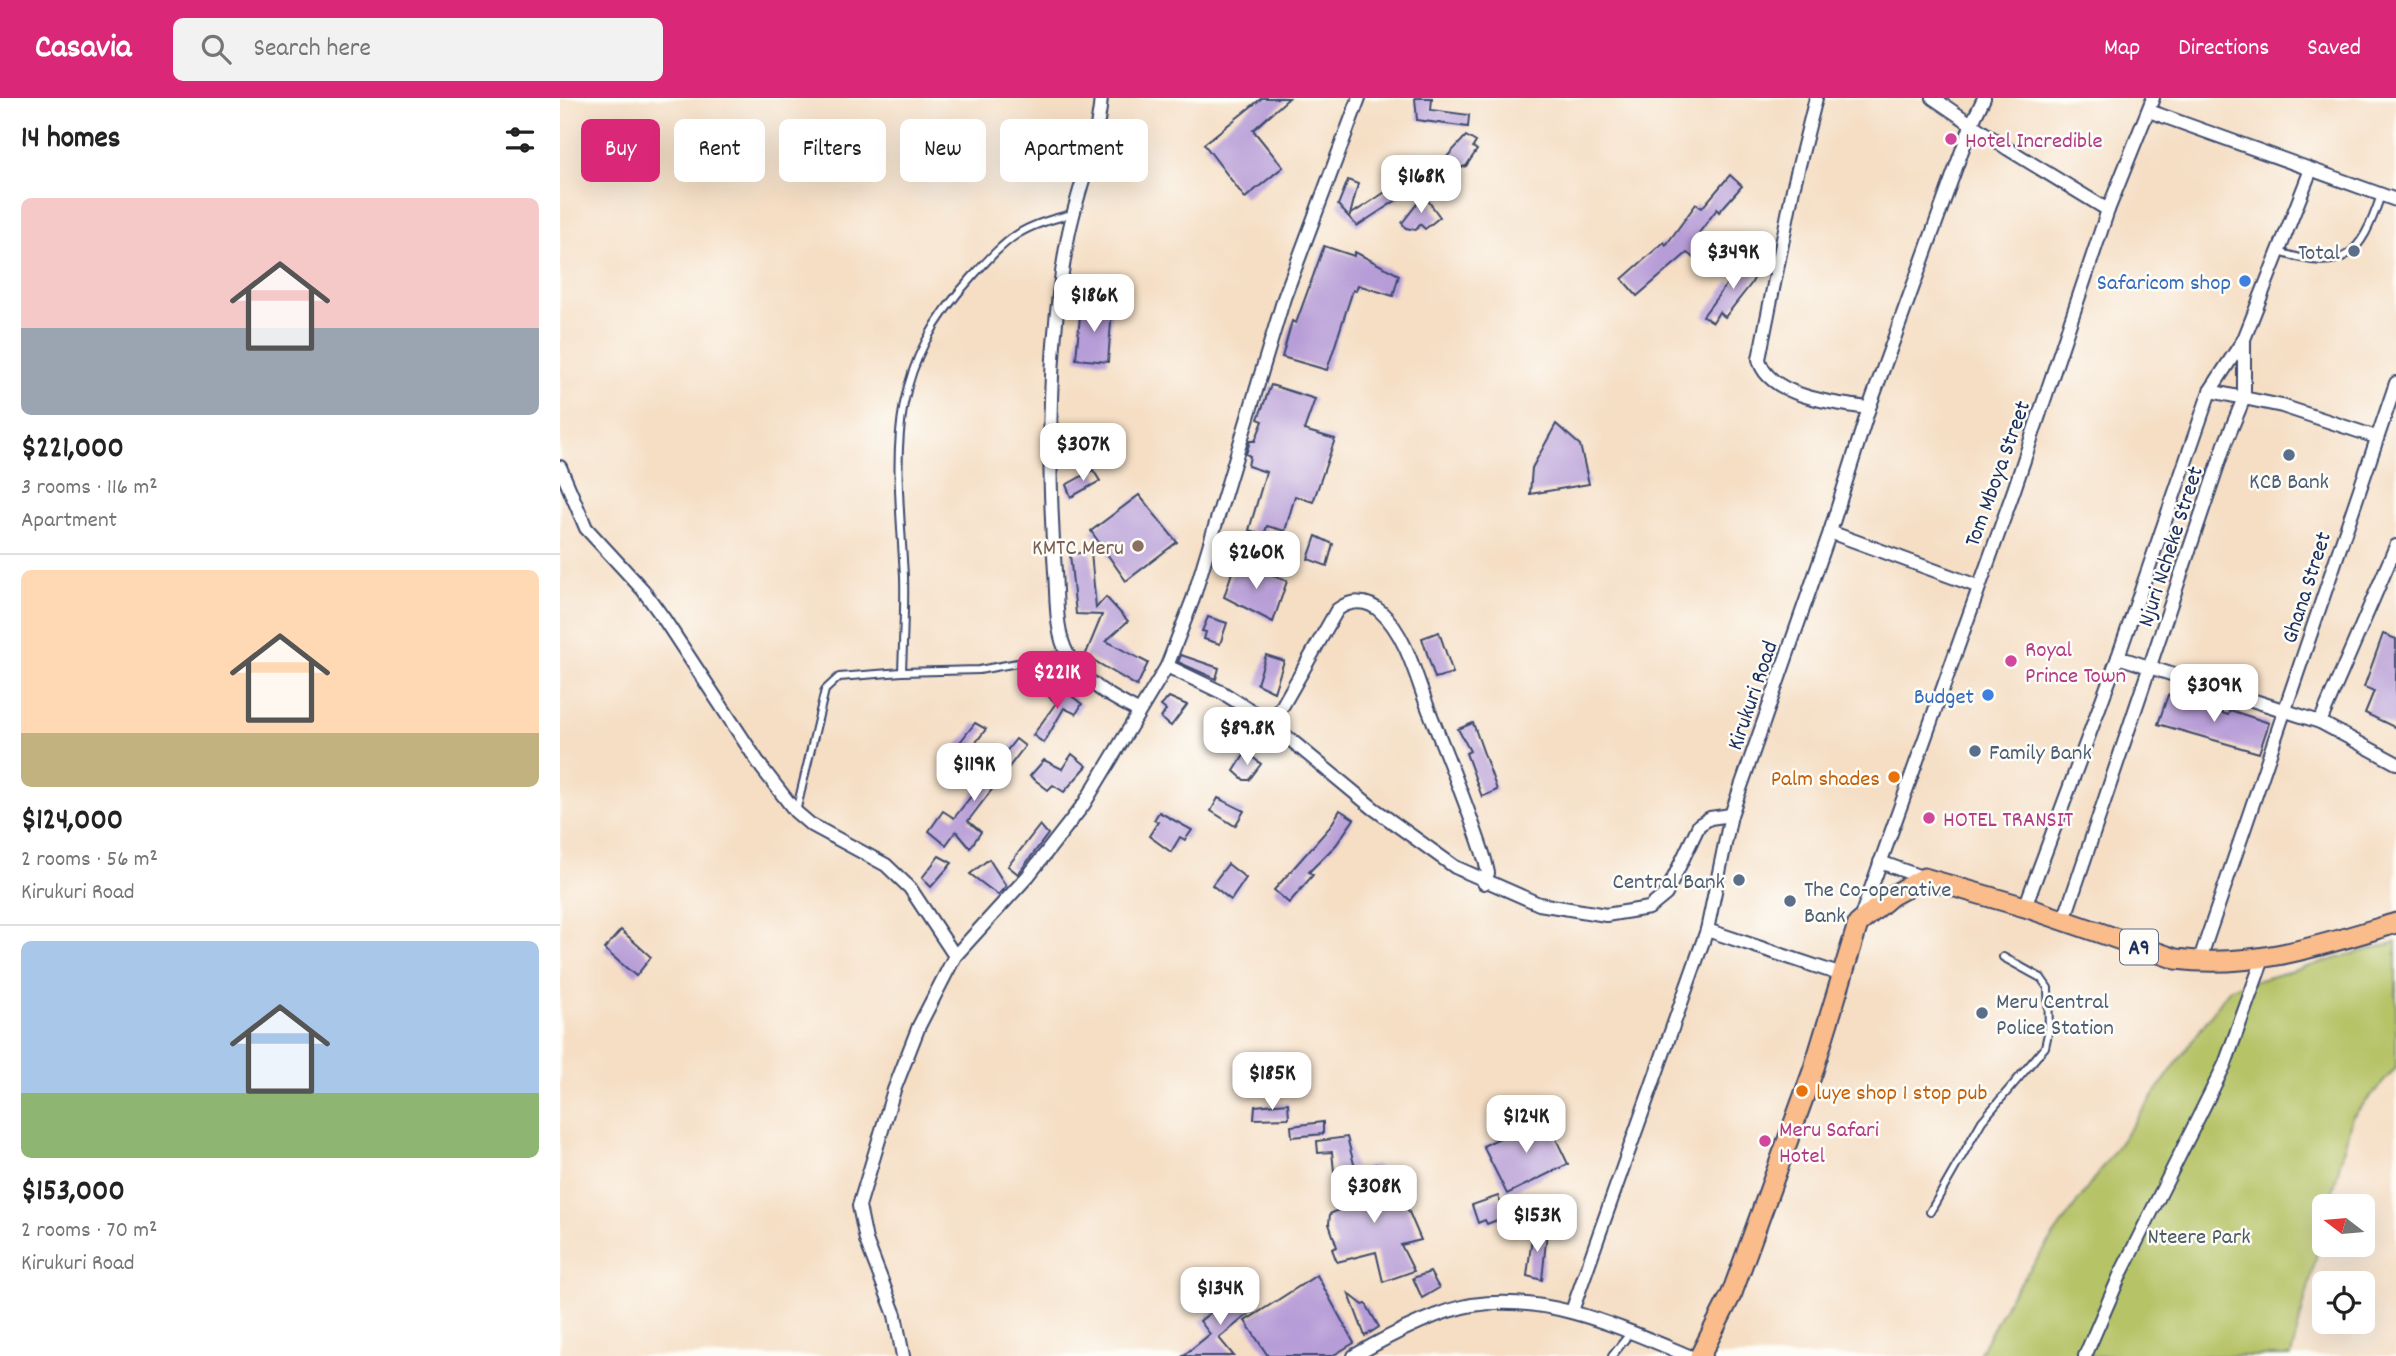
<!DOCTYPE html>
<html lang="en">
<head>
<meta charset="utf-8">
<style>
  body { margin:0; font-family:Dekko,sans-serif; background:#f2f2f2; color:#222; height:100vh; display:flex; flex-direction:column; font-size:26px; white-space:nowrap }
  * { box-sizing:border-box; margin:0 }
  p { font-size:23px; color:#767676 }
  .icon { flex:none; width:38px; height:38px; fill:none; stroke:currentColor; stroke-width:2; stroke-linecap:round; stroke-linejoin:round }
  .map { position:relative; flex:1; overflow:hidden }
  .sheet { display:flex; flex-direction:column; background:#fff; width:560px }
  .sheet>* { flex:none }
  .banner { position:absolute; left:21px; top:21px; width:665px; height:63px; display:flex; gap:14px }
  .needle { width:46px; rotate:286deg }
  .buttons { position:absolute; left:1752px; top:1096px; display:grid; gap:14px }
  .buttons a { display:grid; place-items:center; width:63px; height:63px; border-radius:10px; background:#fff; box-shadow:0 7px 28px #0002; font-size:35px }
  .price { position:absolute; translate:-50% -60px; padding:0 16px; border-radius:14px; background:#fff; color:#222; font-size:23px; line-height:46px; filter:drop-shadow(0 2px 4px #0008) }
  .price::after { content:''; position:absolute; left:50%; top:42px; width:21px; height:16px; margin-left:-10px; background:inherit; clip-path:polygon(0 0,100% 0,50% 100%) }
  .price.current { background:#db2777; color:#fff }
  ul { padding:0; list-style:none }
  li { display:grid; align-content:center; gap:14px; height:371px; padding:0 21px }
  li+li { border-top:2px solid #e0e0e0 }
  li span { display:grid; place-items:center; height:217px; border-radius:10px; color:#555 }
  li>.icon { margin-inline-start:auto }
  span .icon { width:126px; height:126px; fill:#fffc; stroke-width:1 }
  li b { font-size:30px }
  h2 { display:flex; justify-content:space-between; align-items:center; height:84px; padding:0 21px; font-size:30px }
  .tag { padding:0 24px; border-radius:10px; background:#fff; box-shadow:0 7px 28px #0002; font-size:24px; line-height:63px }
  .tag.current { background:#db2777; color:#fff }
  header { display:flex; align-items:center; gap:42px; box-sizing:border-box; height:98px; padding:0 35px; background:#db2777; color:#fff }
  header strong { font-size:33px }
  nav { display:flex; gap:38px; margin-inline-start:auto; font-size:24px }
  .search { width:490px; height:63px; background:#f2f2f2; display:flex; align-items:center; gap:18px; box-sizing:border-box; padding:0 24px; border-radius:10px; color:#767676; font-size:26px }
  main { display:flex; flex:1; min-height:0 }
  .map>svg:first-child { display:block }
</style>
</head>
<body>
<header>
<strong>Casavia</strong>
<div class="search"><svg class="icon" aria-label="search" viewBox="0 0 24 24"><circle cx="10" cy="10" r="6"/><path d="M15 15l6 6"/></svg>Search here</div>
<nav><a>Map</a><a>Directions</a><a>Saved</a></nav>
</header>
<main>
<section class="sheet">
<h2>14 homes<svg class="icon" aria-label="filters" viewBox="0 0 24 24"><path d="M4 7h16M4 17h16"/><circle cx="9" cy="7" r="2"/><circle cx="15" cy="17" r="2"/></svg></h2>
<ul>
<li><span style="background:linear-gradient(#f6c9c9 60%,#9aa5b1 0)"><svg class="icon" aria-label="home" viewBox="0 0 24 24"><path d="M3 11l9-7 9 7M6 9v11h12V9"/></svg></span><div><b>$221,000</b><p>3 rooms · 116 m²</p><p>Apartment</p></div></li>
<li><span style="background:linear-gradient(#ffd9b3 75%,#c2b280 0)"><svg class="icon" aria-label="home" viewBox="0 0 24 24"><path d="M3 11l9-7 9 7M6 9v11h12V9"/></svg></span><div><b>$124,000</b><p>2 rooms · 56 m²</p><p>Kirukuri Road</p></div></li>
<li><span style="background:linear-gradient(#a9c7e8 70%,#8fb573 0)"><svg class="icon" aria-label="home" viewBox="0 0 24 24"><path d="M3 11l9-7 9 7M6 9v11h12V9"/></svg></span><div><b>$153,000</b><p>2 rooms · 70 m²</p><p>Kirukuri Road</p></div></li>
</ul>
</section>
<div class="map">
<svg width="1836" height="1258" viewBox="0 0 1836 1258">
  <rect width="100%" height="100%" fill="#fdfcf7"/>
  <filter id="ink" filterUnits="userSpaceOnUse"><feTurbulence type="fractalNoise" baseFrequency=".0143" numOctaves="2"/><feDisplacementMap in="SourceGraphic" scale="14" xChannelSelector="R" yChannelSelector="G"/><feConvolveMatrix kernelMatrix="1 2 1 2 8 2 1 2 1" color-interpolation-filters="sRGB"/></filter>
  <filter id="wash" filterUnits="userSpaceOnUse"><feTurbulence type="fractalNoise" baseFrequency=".00686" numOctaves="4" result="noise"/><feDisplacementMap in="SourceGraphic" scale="28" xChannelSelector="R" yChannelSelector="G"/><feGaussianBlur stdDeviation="1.57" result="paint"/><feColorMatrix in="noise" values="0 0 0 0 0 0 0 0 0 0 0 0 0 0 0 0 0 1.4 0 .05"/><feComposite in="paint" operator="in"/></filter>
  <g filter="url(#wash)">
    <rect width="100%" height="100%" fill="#f5dec4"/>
    <polygon fill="#b6c366" stroke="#687962" stroke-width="2" points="1836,844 1836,970 1792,1019 1769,1108 1764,1108 1764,1128 1731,1258 1418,1258 1450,1199 1670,890"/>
    <g id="blocks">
      <g fill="#b79dd7">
        <polygon points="702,0 729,0 693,32 723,69 685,100 644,46"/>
        <polygon points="855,0 872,0 871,12 909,17 908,29 857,22"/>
        <polygon points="906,38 916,44 913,49 917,52 906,68 894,71 885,61"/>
        <polygon points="853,76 861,86 797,128 778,107 788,82 798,86 790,117"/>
        <polygon points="1170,77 1182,88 1159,114 1157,111 1139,135 1154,145 1141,165 1127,155 1077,198 1062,181 1104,144 1106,147 1136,106 1142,110"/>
        <polygon points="864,97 880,119 865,131 860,126 856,132 846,130 842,125"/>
        <polygon points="764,148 794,158 795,154 839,177 833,198 798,187 796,193 793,192 767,272 722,259 732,223 736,225"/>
        <polygon points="1188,160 1201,168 1191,186 1165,219 1159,214 1153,224 1143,218 1169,183 1174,186"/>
        <polygon points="521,207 552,210 548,264 516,261"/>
        <polygon points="711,287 755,301 744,332 775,341 753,404 735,398 725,433 707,428 704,437 689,432 706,374 688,368 690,358 686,356 690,343 695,343 703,323 698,321"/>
        <polygon points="996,326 1020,347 1029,386 970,396 972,370"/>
        <polygon points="533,372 540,383 511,399 506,387"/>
        <polygon points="579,397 617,444 566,483 531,433"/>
        <polygon points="756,438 773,446 767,468 748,461"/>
        <polygon points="531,454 536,510 546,499 568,523 546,543 588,565 577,588 528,559 523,563 542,517 516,516 510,456"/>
        <polygon points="675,465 727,483 713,524 664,499"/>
        <polygon points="648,519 667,525 660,546 644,541 646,534 642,533"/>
        <polygon points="879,534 893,575 875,580 862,540"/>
        <polygon points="1823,536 1836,541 1836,630 1805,615 1814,593 1804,589"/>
        <polygon points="621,557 659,570 656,581 618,564"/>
        <polygon points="706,557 724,563 714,594 697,586"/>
        <polygon points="495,585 522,606 516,616 504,610 484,645 473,637 496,605 487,597"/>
        <polygon points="1608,597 1668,617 1670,612 1709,625 1699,655 1598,626"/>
        <polygon points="609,599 627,607 611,628 601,620 606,612 601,608"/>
        <polygon points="415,625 426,631 404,660 393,653"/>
        <polygon points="913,625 937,692 922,699 906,655 910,653 898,631"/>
        <polygon points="456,641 465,648 408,723 421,734 410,750 396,733 386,747 369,733 383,713 394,720"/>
        <polygon points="686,654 701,666 689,682 684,682 674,673"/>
        <polygon points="512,656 527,668 504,694 493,687 488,692 470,678 484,662 502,671"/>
        <polygon points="658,700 684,713 675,728 651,713"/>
        <polygon points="780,712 794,721 776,747 749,774 753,777 729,805 714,792 770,729"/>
        <polygon points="599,714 632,732 625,742 620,739 611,754 589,738 598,724 594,722"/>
        <polygon points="480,727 488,736 458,776 448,768"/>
        <polygon points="379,758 392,765 371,789 362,780"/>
        <polygon points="429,761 446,788 438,797 410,776"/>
        <polygon points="668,766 686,780 671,802 652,787"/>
        <polygon points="61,832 91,859 76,878 44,851"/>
        <polygon points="728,1005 729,1020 694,1021 695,1008"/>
        <polygon points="985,1018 1008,1066 947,1096 923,1048"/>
        <polygon points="763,1024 763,1036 732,1039 731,1028"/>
        <polygon points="787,1039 795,1070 774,1073 772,1054 758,1055 757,1043"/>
        <polygon points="816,1066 821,1073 824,1094 833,1092 835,1099 843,1100 861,1142 841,1147 854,1173 823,1184 816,1154 777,1164 772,1151 777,1149 769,1126 770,1116 785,1109 784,1104 795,1101 791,1075"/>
        <polygon points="938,1098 945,1119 927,1126 925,1122 918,1125 912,1107"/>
        <polygon points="973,1131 987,1133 982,1182 967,1178"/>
        <polygon points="870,1174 879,1190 862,1200 853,1180"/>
        <polygon points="757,1177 794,1245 772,1258 708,1258 685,1223"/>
        <polygon points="676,1194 691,1214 659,1240 674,1258 623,1258 650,1236 640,1223"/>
        <polygon points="789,1196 803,1207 806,1206 819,1229 805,1238"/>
      </g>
    </g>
  </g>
  <g filter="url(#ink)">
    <use href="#blocks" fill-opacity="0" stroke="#3c496d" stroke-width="2"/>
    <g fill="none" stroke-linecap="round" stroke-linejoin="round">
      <defs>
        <g id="service">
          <path d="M1719 154C1785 175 1800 159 1821 97"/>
          <path d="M507 556 419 572 342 574C343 542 345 510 344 478 337 356 322 277 412 179 449 139 459 128 513 116"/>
          <polyline points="236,714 265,592 279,579 342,574"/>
          <polyline points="1370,1114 1422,1023 1485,949 1489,931 1488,890 1481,880 1443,859"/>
          <polyline points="1052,1258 1071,1234"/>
        </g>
        <g id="minor">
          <path d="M541 0C537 49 517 92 508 139 487 249 487 363 495 474 497 499 495 535 508 557 524 585 551 599 578 613"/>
          <path d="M1256 0 1233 91 1199 261C1207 298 1276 306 1309 310"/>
          <polyline points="1373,0 1448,51 1548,112"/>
          <polyline points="1589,13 1836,102"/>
          <polyline points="1650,293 1722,308 1816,339"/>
          <polyline points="0,369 26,430 83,492 104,521 202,670 236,714 250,726 326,767 350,790 395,858"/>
          <polyline points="1270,434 1417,488"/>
          <polyline points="1558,559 1760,624 1836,665"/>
          <polyline points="607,568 663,595 709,624 813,710 895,769 979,806 1046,817 1089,810 1106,796 1139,727 1150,720 1171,717"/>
          <path d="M709 624 723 607 777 512C790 502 807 501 821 514 846 537 856 579 868 610 888 661 909 711 925 762L928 775 924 785"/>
          <polyline points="1760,624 1836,448"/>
          <polyline points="1320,764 1364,780"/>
          <polyline points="1465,809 1558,559 1650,293 1684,241 1750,74"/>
          <polyline points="1299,824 1454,392 1548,112 1593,0"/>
          <polyline points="1503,825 1665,346 1684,300 1684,241"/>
          <polyline points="1147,832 1282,877"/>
          <polyline points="1639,864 1836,285"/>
          <polyline points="1012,1213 1147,832 1171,717 1270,434 1309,310 1412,25 1424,0"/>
          <polyline points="343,1258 335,1217 306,1142 299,1108 334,992 359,928 395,858 468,778 524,706 607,568 633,501 724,200 799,0"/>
          <path d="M794 1258C825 1240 876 1213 912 1207 988 1195 1061 1230 1129 1258"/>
          <polyline points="1525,1258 1561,1175 1665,966 1703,861"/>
        </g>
        <path id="trunk" d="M1140 1258 1172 1195 1210 1091 1253 973 1298 826 1331 798 1364 780 1465 809 1616 861C1693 871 1763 847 1836 825"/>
      </defs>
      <use href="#service" stroke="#3c496d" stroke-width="10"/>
      <use href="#minor" stroke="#3c496d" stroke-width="16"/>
      <use href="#trunk" stroke="#3c496d" stroke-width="23"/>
      <use href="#service" stroke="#fff" stroke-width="6"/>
      <use href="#minor" stroke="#fff" stroke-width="12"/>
      <use href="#trunk" stroke="#f9bc8a" stroke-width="19"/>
    </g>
  </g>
  <g fill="#d1479c" stroke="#fdfcf7" stroke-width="2.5">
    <circle cx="1391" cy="41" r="7"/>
    <circle cx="1451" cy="563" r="7"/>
    <circle cx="1369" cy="720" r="7"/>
    <circle cx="1205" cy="1043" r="7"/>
  </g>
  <g fill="#5c6f8a" stroke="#fdfcf7" stroke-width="2.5">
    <circle cx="1794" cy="153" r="7"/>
    <circle cx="1729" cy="357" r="7"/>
    <circle cx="1415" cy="653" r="7"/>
    <circle cx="1179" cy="782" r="7"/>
    <circle cx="1230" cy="803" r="7"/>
    <circle cx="1422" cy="915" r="7"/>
  </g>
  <g fill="#3f7fe0" stroke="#fdfcf7" stroke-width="2.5">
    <circle cx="1685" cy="183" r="7"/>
    <circle cx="1428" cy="597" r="7"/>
  </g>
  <circle fill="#8d6e63" stroke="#fdfcf7" stroke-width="2.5" cx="578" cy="448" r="7"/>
  <g fill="#e8710a" stroke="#fdfcf7" stroke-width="2.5">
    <circle cx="1334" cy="679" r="7"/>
    <circle cx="1242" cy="993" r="7"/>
  </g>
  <g text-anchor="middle" stroke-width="5" stroke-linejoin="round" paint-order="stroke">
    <rect fill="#fdfcf7" stroke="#5f6c8c" stroke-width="2" x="1560" y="831.5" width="38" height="35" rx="5"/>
    <g font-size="21" font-weight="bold" fill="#1b2f5e">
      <text x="1579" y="856">A9</text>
    </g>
    <g font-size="23" fill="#b23c85" stroke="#fdfcf7" text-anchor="start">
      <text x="1405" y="49">Hotel Incredible</text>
      <text x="1465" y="558">Royal<tspan x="1465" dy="26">Prince Town</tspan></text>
      <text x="1383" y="728">HOTEL TRANSIT</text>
      <text x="1219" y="1038">Meru Safari<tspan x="1219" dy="26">Hotel</tspan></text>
    </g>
    <g font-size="23" fill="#4e5e75" stroke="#fdfcf7" text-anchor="start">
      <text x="1780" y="161" text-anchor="end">Total</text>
      <text x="1729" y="390" text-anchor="middle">KCB Bank</text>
      <text x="1429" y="661">Family Bank</text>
      <text x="1165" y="790" text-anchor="end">Central Bank</text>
      <text x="1244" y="798">The Co-operative<tspan x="1244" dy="26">Bank</tspan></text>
      <text x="1436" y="910">Meru Central<tspan x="1436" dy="26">Police Station</tspan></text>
    </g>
    <g font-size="23" fill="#366cbe" stroke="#fdfcf7" text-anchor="end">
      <text x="1671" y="191">Safaricom shop</text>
      <text x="1414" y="605">Budget</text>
    </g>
    <g font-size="23" fill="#1b2f5e" stroke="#fdfcf7">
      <text transform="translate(1436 375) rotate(-70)" y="8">Tom Mboya Street</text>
      <text transform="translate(1609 448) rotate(-72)" y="8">Njuri Ncheke Street</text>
      <text transform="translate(1745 489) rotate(-72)" y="8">Ghana Street</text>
      <text transform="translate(1191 597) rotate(-71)" y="8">Kirukuri Road</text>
    </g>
    <g font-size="23" fill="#785e54" stroke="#fdfcf7" text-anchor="end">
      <text x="564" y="456">KMTC Meru</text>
    </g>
    <g font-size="23" fill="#c56008" stroke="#fdfcf7" text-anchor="end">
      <text x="1320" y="687">Palm shades</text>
      <text x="1256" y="1001" text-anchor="start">luye shop 1 stop pub</text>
    </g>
    <g font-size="23" fill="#4a5b60" stroke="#fdfcf7">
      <text x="1639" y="1145">Nteere Park</text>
    </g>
  </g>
</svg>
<div class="buttons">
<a><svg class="needle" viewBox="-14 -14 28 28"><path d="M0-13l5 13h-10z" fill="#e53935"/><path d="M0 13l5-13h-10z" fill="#767676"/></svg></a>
<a><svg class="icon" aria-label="locate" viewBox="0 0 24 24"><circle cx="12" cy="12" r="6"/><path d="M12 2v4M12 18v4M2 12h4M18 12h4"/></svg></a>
</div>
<b class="price" style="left:861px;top:117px">$168K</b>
<b class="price" style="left:1173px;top:193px">$349K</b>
<b class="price" style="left:534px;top:236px">$186K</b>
<b class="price" style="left:523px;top:385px">$307K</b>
<b class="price" style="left:696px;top:493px">$260K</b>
<b class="price current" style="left:497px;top:613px">$221K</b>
<b class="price" style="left:1654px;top:626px">$309K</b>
<b class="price" style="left:687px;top:669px">$89.8K</b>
<b class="price" style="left:414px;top:705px">$119K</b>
<b class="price" style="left:712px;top:1014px">$185K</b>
<b class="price" style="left:966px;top:1057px">$124K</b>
<b class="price" style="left:814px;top:1127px">$308K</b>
<b class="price" style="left:977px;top:1156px">$153K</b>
<b class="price" style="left:660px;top:1229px">$134K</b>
<div class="banner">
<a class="tag current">Buy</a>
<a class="tag">Rent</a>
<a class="tag">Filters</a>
<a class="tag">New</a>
<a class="tag">Apartment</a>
</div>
</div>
</main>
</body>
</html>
